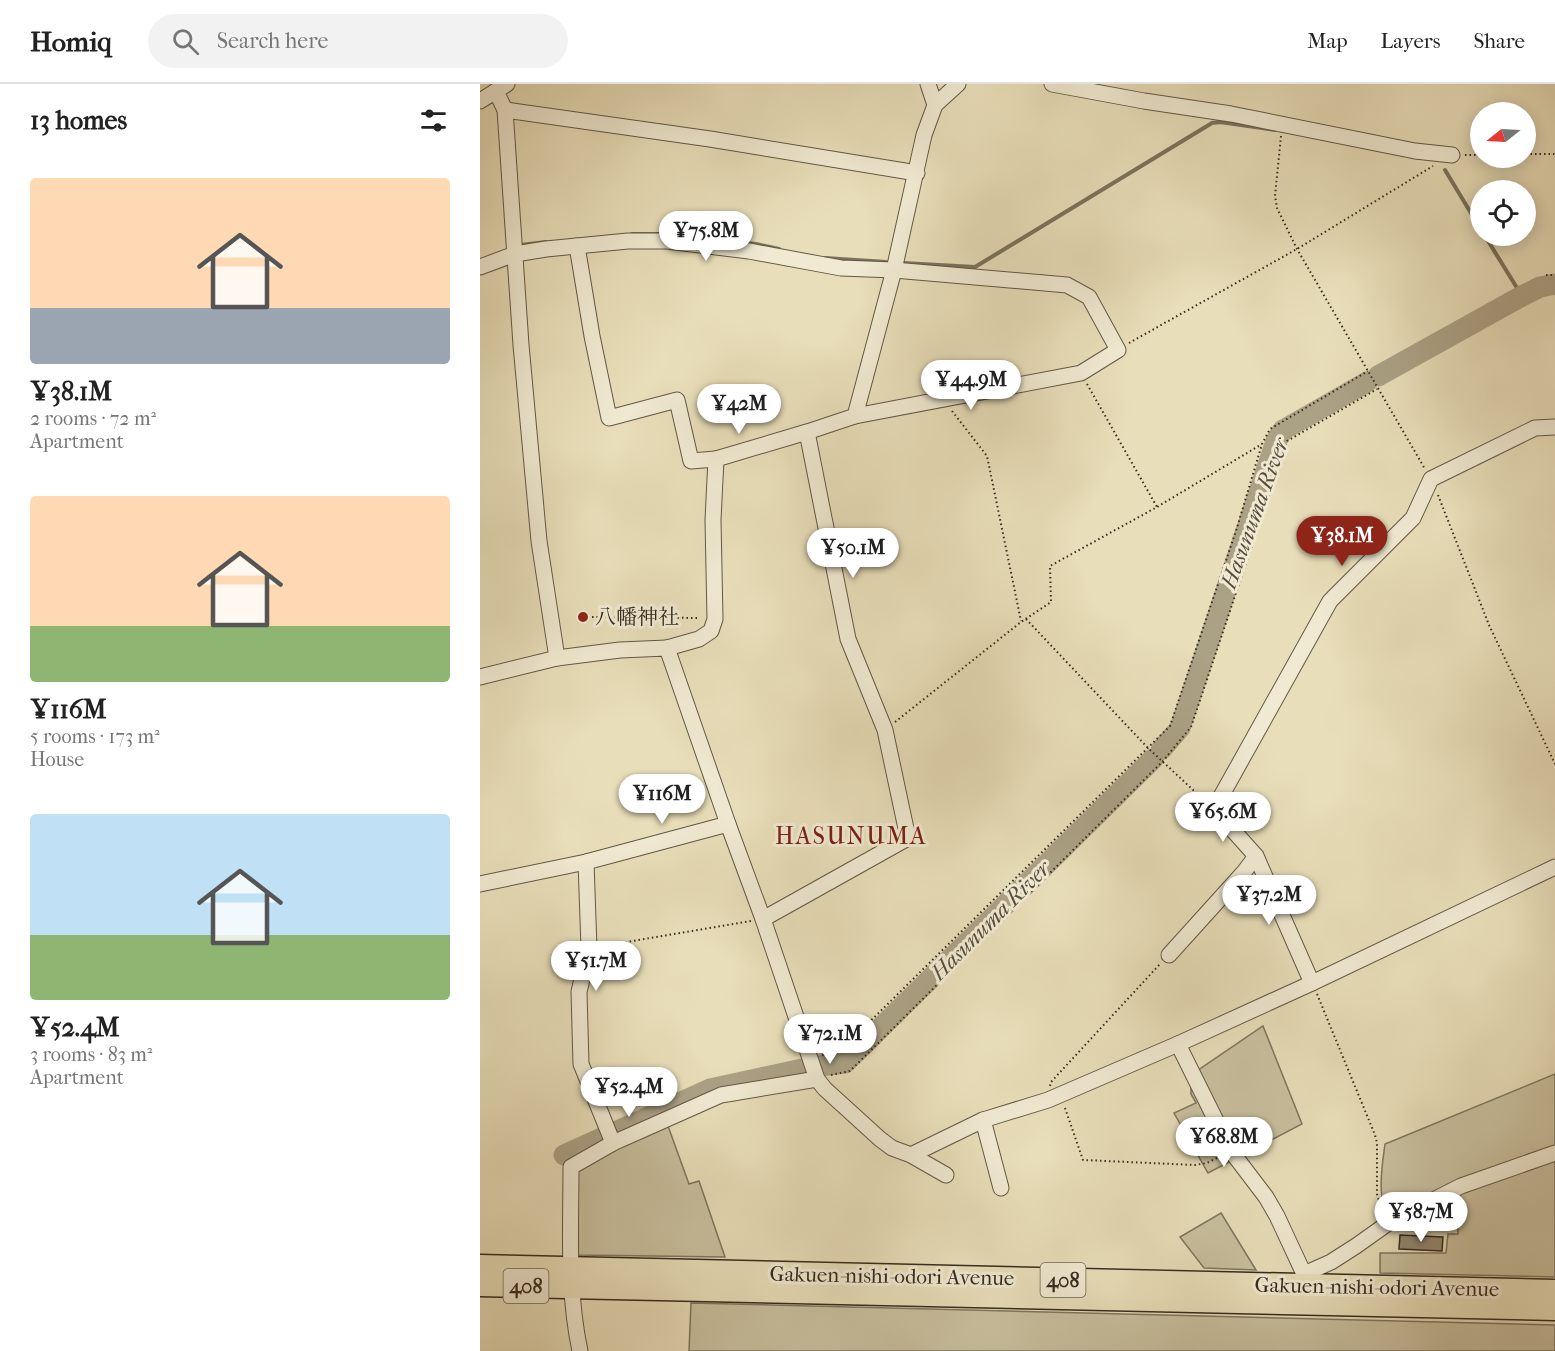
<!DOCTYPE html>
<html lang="en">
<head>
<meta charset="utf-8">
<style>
  body { margin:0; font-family:"IM FELL French Canon","Noto Serif JP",serif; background:#f2f2f2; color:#222; height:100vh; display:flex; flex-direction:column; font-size:22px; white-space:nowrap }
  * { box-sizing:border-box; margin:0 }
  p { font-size:20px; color:#767676 }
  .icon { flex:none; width:33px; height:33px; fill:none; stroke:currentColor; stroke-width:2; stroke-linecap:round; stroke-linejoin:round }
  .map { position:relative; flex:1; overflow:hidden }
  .drawer { display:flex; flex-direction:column; background:#fff; width:480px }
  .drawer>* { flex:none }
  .needle { width:39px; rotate:252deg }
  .controls { position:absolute; left:990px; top:18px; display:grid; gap:12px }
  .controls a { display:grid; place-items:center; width:66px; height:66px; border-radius:50%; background:#fff; box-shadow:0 3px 15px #0003; font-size:30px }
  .price { position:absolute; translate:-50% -51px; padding:0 14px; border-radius:21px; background:#fff; color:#222; font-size:20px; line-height:39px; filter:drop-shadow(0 2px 3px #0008) }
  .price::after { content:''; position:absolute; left:50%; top:36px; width:18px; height:14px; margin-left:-9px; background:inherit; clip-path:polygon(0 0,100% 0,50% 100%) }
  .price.active { background:#8f2418; color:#fff }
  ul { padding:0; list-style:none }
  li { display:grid; align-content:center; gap:12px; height:318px; padding:0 30px }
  li span { display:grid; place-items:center; height:186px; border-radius:6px; color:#555 }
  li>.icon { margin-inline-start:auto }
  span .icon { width:108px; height:108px; fill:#fffc; stroke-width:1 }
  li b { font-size:26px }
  h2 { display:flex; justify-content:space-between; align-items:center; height:72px; padding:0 30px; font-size:26px }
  header { display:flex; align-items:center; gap:36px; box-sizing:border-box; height:84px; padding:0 30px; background:#fff; border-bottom:2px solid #e0e0e0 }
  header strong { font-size:28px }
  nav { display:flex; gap:33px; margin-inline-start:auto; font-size:21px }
  .search { width:420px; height:54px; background:#f2f2f2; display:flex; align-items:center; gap:15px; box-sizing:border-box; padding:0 21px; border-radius:33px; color:#767676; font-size:22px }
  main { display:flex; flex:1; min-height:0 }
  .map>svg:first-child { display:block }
</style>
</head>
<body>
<header>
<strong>Homiq</strong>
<div class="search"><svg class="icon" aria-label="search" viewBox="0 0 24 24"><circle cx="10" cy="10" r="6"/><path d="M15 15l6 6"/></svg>Search here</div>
<nav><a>Map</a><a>Layers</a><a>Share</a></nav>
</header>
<main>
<section class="drawer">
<h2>13 homes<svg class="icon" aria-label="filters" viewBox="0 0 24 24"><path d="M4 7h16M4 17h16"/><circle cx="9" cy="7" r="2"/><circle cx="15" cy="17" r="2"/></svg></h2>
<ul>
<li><span style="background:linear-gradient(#ffd9b3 70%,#9aa5b1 0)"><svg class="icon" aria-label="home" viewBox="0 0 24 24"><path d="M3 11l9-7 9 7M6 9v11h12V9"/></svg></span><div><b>¥38.1M</b><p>2 rooms · 72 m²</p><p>Apartment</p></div></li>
<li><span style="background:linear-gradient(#ffd9b3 70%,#8fb573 0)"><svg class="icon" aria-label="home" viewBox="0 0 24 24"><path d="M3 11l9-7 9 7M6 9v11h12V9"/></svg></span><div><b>¥116M</b><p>5 rooms · 173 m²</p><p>House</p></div></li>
<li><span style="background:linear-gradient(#bfe0f5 65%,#8fb573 0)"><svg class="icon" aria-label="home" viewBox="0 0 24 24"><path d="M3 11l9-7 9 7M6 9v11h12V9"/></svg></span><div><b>¥52.4M</b><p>3 rooms · 83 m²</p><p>Apartment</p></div></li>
</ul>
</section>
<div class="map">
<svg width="1075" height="1267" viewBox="0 0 1075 1267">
  <rect width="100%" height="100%" fill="#e8deb9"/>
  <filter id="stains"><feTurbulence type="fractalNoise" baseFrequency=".00333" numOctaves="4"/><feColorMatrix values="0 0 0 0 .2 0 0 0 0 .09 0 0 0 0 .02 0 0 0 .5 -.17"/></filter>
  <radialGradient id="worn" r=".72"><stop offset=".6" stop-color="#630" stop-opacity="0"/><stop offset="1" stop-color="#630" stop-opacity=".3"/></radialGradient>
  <g fill="#c9c09f" stroke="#7e765f" stroke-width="1.5">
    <polygon points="783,942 822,1040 728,1089 694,1029 716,1019 711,1010 711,991"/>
    <path d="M1075 990V1193L900 1189V1169H966L968 1150H978L977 1134 916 1139C894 1125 902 1082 905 1060Z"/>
    <polygon points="188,1042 209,1100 219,1097 245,1173 98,1171 95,1089 119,1076 118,1073"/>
    <polygon points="741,1129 776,1186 724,1184 700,1153"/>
    <polygon points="211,1219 1075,1241 1075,1267 209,1267"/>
  </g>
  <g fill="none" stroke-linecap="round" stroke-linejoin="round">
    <g stroke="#7b725c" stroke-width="4">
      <polyline points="965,86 1000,144"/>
      <polyline points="152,150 180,150"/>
      <polyline points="191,150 276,160 299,165"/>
      <polyline points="1005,152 1042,212"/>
      <polyline points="41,161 66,158"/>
      <polyline points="345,174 406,178"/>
      <polyline points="423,179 495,183 732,39 740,38 795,46"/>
    </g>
    <g stroke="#aba185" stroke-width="21">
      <polyline points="898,292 1042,212 1060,203 1075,200"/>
      <polyline points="681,666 700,644 796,357 803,346 887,298"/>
      <polyline points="340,982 365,979 673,675"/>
      <polyline points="84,1071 230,1005 327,984"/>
    </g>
  </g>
  <polygon fill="#92886f" stroke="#342b1f" stroke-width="1.5" points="920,1151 963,1153 962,1167 919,1165"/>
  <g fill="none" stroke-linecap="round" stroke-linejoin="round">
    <defs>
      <g id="minor">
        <polyline points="448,0 455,21"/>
        <polyline points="572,0 664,17 751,30 935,67 972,71"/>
        <polyline points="16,7 25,26 41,261 59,457 77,574"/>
        <polyline points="0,17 27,0"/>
        <polyline points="25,26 230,55 437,89"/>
        <polyline points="97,162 112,252 129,334 197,316 211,377 236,375"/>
        <polyline points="0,183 35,170 66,165 148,157 187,157 269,167 361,184 414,186 587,201 609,213 638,266 601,289 375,332"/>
        <polyline points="187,564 219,555 231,547 235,535 233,436 236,375 327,348 375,332 414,186 444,51 455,21 478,0"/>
        <polyline points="0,593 77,574 140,566 187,564 248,740"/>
        <polyline points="106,778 109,864 99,908 101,980 133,1059"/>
        <polyline points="0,800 106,778 248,740 283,835 337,995 345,1005 400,1055 412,1064 431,1071 466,1091"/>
        <polyline points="283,835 428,754 405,646 368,555 327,348"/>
        <polyline points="689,871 764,788 776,772"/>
        <polyline points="832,899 776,772 734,725 850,517 933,434 951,395 1055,344 1075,343"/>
        <polyline points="698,960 751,1067 786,1113 797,1132 824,1190"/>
        <polyline points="503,1036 521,1104"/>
        <polyline points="431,1071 503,1036 568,1016 698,960 832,899 1075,783"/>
        <polyline points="823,1200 824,1190 851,1178 876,1162 907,1140 981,1102 1075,1069"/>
        <path d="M100 1267C87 1207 91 1144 91 1083L133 1059 241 1011 337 995"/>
      </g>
      <g id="highway">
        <polyline points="0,1182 1075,1207"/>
        <polyline points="0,1201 1075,1225"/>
      </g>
    </defs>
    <use href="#minor" stroke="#615846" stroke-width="17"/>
    <use href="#highway" stroke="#342b1f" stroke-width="25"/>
    <g stroke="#342b1f" stroke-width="2" stroke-dasharray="1.5 3" stroke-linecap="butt">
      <polyline points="801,52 795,112 797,124 817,165 945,385"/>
      <polyline points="1046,70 1075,70"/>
      <polyline points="985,71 1000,71"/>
      <polyline points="1066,191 1075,191"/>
      <polyline points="649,259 817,165 953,82"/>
      <polyline points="607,300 677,423"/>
      <polyline points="472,327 507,372 541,537"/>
      <polyline points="958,411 1009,541 1075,680"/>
      <polyline points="112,533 220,534"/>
      <polyline points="546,535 668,664 725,717"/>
      <polyline points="415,638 541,538 571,518 570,482 677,423 782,360"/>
      <polyline points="123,862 271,837"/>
      <polyline points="837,910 895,1051 897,1059 897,1110 902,1129"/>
      <polyline points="342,971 358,969 690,642 756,447 782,360 790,345 888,287"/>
      <polyline points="351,991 370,987 683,677 711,643 807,357 897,305"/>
      <polyline points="570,1002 571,998 680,880"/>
      <polyline points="585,1024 603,1076 715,1081 727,1079 741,1072"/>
    </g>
    <use href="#minor" stroke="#f0ead2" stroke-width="15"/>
    <use href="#highway" stroke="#e8deb9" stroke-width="22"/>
  </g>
  <circle fill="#8f2418" stroke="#f0ead2" stroke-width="2" cx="103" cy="533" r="6"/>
  <g text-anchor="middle" stroke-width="6" stroke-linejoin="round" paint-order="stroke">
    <g fill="#f0ead2" stroke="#6c6455" stroke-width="1.5">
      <rect x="560.5" y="1179" width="45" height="34" rx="4.5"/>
      <rect x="23.5" y="1185" width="45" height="34" rx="4.5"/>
    </g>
    <g font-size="20" font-weight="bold" fill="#342b1f">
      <text x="583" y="1203">408</text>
      <text x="46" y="1209">408</text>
    </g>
    <g font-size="21" fill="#342b1f" stroke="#f0ead2" text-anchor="start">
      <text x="115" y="540">八幡神社</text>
    </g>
    <g font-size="21" fill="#342b1f" stroke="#f0ead2">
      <text transform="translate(412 1192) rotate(1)" y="7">Gakuen-nishi-odori Avenue</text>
      <text transform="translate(897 1203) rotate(1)" y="7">Gakuen-nishi-odori Avenue</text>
    </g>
    <g font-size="22" font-style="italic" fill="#584e3e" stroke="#f0ead2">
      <text transform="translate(774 429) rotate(-70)" y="8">Hasunuma River</text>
      <text transform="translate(510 836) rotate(-45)" y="8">Hasunuma River</text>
    </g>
    <g font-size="24" letter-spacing="1.5" fill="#7a1f14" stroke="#f0ead2">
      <text x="371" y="760">HASUNUMA</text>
    </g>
  </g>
  <rect width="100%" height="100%" filter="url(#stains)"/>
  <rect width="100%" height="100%" fill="url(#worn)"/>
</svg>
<div class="controls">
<a><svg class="needle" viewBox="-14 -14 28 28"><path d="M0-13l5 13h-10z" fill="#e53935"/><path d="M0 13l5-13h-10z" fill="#767676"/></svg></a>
<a><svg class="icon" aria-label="locate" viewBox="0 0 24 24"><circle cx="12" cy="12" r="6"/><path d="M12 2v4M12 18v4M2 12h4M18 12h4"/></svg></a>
</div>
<b class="price" style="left:226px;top:178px">¥75.8M</b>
<b class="price" style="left:491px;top:327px">¥44.9M</b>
<b class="price" style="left:259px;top:351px">¥42M</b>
<b class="price active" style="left:862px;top:483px">¥38.1M</b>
<b class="price" style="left:373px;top:495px">¥50.1M</b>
<b class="price" style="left:182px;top:741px">¥116M</b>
<b class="price" style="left:743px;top:759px">¥65.6M</b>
<b class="price" style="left:789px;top:842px">¥37.2M</b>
<b class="price" style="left:116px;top:908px">¥51.7M</b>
<b class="price" style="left:350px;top:981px">¥72.1M</b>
<b class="price" style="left:149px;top:1034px">¥52.4M</b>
<b class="price" style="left:744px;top:1084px">¥68.8M</b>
<b class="price" style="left:941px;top:1159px">¥58.7M</b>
</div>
</main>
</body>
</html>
